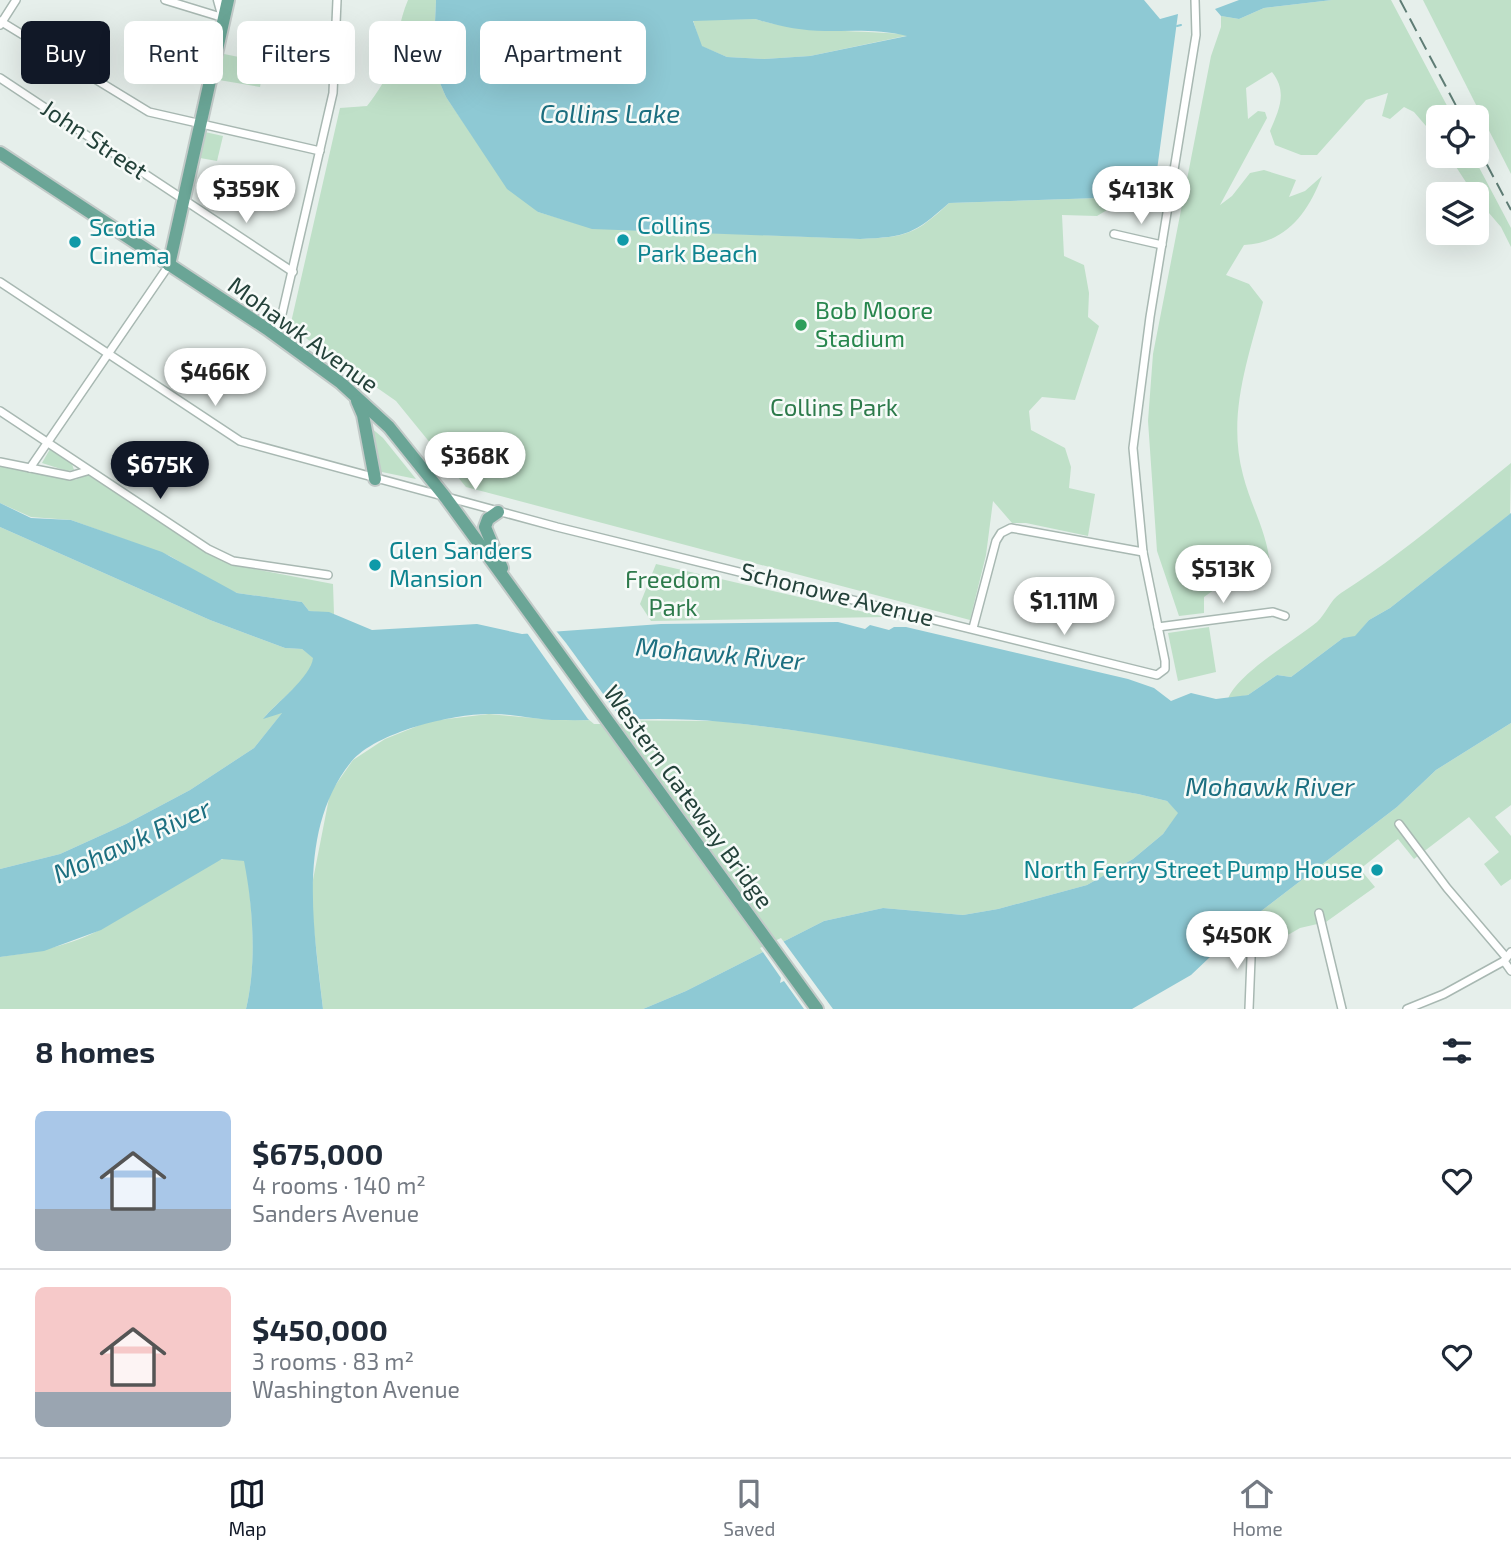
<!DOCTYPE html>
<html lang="en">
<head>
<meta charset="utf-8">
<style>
  body { margin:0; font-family:"Exo 2",sans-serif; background:#f6f6f7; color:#1f2937; height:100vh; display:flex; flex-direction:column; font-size:26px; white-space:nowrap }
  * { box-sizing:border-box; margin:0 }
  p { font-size:23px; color:#747a83 }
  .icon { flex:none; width:38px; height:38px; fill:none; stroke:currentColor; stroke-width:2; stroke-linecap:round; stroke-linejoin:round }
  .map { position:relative; height:1009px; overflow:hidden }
  .drawer { display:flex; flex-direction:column; background:#fff; flex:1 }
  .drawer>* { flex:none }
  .top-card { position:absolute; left:21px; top:21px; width:700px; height:63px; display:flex; gap:14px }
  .controls { position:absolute; left:1426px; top:105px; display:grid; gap:14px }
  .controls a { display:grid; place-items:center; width:63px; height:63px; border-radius:10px; background:#fff; box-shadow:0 7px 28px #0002; font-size:35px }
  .price { position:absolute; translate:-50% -60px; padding:0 16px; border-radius:24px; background:#fff; color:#222; font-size:23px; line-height:46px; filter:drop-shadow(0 2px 4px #0008) }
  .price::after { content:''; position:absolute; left:50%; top:42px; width:21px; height:16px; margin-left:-10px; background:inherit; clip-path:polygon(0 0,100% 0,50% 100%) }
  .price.selected { background:#111827; color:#fff }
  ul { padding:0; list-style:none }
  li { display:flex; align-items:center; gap:21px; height:175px; padding:0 35px }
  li+li { border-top:2px solid #e0e1e3 }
  li span { display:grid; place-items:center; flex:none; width:196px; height:140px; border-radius:10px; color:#555 }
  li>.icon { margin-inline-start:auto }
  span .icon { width:84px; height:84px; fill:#fffc; stroke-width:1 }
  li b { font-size:30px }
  h2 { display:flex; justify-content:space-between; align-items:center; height:84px; padding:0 35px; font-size:30px }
  .pill { padding:0 24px; border-radius:10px; background:#fff; box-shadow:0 7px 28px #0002; font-size:24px; line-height:63px }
  .pill.selected { background:#111827; color:#fff }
  .tabs { display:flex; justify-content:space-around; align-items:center; height:98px; border-top:2px solid #e0e1e3; background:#fff; font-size:19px; color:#747a83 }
  .tabs a { display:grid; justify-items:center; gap:4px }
  .tabs .selected { color:#111827 }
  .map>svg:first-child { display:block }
</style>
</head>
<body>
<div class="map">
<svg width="1511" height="1009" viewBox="0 0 1511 1009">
  <rect width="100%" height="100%" fill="#e6efeb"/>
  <g fill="#bfe0c8">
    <path d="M408 0H436L433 67 446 97 478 144 538 212 592 228 860 239C906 237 915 235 949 203L1129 197 1097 216 1062 215 1064 256 1084 265 1089 293 1088 317 1099 326 1075 400 1042 397 1029 411 1031 430 1065 448 1071 467 1069 488 1095 494 1088 536 1026 523H1012L993 501 986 555 970 620 466 487 396 401 290 327 340 108 367 106C377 93 388 77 392 61 398 40 399 21 408 0Z"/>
    <path d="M1332 0H1391L1453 117H1438V140L1414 112 1404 107 1390 119 1382 116 1388 93 1366 100 1317 155H1301L1275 145 1270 131C1279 110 1288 92 1272 72L1246 88 1248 119 1258 111 1265 112 1267 118 1220 205 1232 196 1250 173 1264 170 1296 180 1289 197 1305 191 1322 176C1308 213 1286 243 1244 245L1226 275 1249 284 1263 302C1248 359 1227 415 1243 475 1251 507 1268 533 1270 567L1218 587 1204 597V613L1179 616 1157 551 1148 421 1153 354 1211 56 1221 27V16L1239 19 1264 8Z"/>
    <polygon points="1423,0 1511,0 1511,174"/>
    <path d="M755 19C806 34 858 29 910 35L810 56 764 59 727 57 701 46 693 20Z"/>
    <polygon points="224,54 264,62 260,87 219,80"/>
    <polygon points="205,132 223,136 217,161 200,158"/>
    <polygon points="1449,156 1473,156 1511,228 1511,247 1501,227 1477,199 1477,194 1473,193"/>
    <polygon points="369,426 383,438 416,479 377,471"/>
    <polygon points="50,449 72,464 74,470 67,471 42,463"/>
    <path d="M1511 463 1510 514 1390 608 1369 620 1355 637 1343 638 1291 677 1277 675 1248 695 1228 699C1238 673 1294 641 1317 622 1326 614 1330 600 1341 593 1401 555 1455 508 1511 463Z"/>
    <polygon points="0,465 75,480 88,475 209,554 233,565 333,584 334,614 309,611 302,602 237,593 217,584 170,556 71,520 31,517 0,503"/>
    <path d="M0 527 210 620 285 648 302 649 314 658C310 680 278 700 264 718L283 712 254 748 190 790 126 824 60 854 0 869Z"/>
    <polygon points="656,564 886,617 651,621 640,604"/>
    <polygon points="1209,627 1216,672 1178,681 1168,633"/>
    <polygon points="489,714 555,720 720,721 838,736 1138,794 1167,801 1179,813 1163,834 1133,859 1087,885 998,909 963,915 883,908 824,921 686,991 643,1009 323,1009 310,895 330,793 353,760 385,739 430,721"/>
    <polygon points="1511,723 1511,805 1495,817 1511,836 1511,879 1501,886 1484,864 1499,852 1469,817 1414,859 1398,839 1360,869 1375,887 1326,922 1300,928 1262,950 1248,921 1397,807 1436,770"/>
    <path d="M229 858 245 861C253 907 257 963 246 1009H0V957C35 952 71 946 103 928 135 911 195 862 229 858Z"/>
  </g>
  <g fill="#8ec9d4" fill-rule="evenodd">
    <path d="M436 0H1144L1160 19 1178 14 1155 185 1129 197 949 203C914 234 907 237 860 239L592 229 538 212 507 189 446 97 433 67ZM755 19C778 26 801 31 825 31 853 31 880 29 907 36L810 56 764 59 727 57 702 46 693 21Z"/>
    <polygon points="1239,0 1332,0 1264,8 1239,19 1221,16 1215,9"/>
    <path d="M0 503 31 518 71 520 162 552 237 593 302 602 309 611 329 612 372 630 477 624 522 634 661 624 838 622 865 629 870 625 889 630 894 627H906L1128 679 1154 688 1171 701 1191 693 1216 699 1248 695 1277 675 1291 677 1343 638 1355 636 1369 620 1390 608 1511 513V723L1436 770 1397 807 1248 921 1191 975 1132 1009H643L686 991 824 921 883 908 963 915 998 909 1087 885 1133 859 1163 834 1178 813 1167 801 1138 794C999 771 863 735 723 722 669 716 613 721 558 720 535 720 512 713 489 714 452 714 376 732 351 762 296 831 314 928 323 1009H246C257 963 253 907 244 861L222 859 101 930 44 951 0 957V869L60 854 126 824 190 790 254 748 282 713 263 719C276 703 311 677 313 658L302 649 285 648 210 620 0 527Z"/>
  </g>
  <g fill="#e6efeb">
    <polygon points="553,627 566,643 625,724 594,724 588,719 525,630"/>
    <polygon points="781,938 833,1009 804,1009 784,981 780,983 781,978 760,948"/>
  </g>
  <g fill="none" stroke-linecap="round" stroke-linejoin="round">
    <polyline stroke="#8ec9d4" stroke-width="2" points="1177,26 1181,25"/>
    <defs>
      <g id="minor">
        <polyline points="165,0 224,18"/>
        <polyline points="0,21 149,112 320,151"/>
        <polyline points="0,25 16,0"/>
        <polyline points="0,78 293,272"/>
        <polyline points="1114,234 1162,245"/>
        <polyline points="0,282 240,441 557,527 1157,675 1165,669 1165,661 1143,552 1133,448 1150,317 1196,35 1195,0"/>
        <polyline points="277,336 333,93 337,0"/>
        <polyline points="0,411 208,549 233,561 328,575"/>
        <polyline points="0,462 70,476 87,471"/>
        <polyline points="30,468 169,265"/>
        <polyline points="1158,627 1273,612 1285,616"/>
        <polyline points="973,628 996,541 1001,533 1011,528 1143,552"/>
        <polyline points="1399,824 1447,888 1505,956"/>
        <polyline points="1319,913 1342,1009"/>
        <polyline points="1511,952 1504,961 1511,971"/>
        <polyline points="1249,1009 1252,933"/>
        <polyline points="1407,1009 1444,994 1504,961"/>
      </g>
      <polyline id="tertiary" points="219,0 224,18"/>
      <g id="primary">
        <polyline points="0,153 267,329 341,383 389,427 446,498 817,1009"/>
        <polyline points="169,265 228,0"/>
        <polyline points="357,401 363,415 375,479"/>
        <polyline points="498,512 488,519 485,527 502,568"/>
      </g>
    </defs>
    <use href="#minor" stroke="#a8b8b2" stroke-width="10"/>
    <use href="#tertiary" stroke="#a8b8b2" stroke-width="13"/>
    <use href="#primary" stroke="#c2cac8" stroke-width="16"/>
    <use href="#minor" stroke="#fff" stroke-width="7"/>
    <use href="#tertiary" stroke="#fff" stroke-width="10"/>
    <use href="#primary" stroke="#6aa596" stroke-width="12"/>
    <g stroke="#5f7d75" stroke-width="2" stroke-dasharray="14 7" stroke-linecap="butt">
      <polyline points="1400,0 1462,117"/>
      <polyline points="1477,146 1511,210"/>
    </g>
  </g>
  <g fill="#0f9aa8" stroke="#f7fbf9" stroke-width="2.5">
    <circle cx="623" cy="240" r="7"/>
    <circle cx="75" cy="242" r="7"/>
    <circle cx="375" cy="565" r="7"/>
    <circle cx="1377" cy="870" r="7"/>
  </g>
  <circle fill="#2e9e5b" stroke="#f7fbf9" stroke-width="2.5" cx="801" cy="325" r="7"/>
  <g text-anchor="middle" stroke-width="5" stroke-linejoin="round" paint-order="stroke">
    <g font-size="24" fill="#24423a" stroke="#f7fbf9">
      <text transform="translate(94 140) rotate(34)" y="8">John Street</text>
      <text transform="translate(303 335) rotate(36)" y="8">Mohawk Avenue</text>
      <text transform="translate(837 595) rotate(14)" y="8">Schonowe Avenue</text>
      <text transform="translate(688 797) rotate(54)" y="8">Western Gateway Bridge</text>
    </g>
    <g font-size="24" fill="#0d838f" stroke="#f7fbf9" text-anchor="start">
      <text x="637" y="234">Collins<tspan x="637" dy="28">Park Beach</tspan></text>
      <text x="89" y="236">Scotia<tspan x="89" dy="28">Cinema</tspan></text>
      <text x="389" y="559">Glen Sanders<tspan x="389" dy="28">Mansion</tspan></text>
      <text x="1363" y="878" text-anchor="end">North Ferry Street Pump House</text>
    </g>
    <g font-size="24" fill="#27864d" stroke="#f7fbf9" text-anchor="start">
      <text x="815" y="319">Bob Moore<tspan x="815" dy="28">Stadium</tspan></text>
    </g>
    <g font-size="24" fill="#2d7a4b" stroke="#f7fbf9">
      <text x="834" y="416">Collins Park</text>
      <text x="673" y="588">Freedom<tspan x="673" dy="28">Park</tspan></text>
    </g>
    <g font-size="26" font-style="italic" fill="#1c6f80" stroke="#f7fbf9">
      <text x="610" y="123">Collins Lake</text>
      <text transform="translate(720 654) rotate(5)" y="9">Mohawk River</text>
      <text x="1270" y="796">Mohawk River</text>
      <text transform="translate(132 841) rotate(-24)" y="9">Mohawk River</text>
    </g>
  </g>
</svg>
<div class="controls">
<a><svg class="icon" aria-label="locate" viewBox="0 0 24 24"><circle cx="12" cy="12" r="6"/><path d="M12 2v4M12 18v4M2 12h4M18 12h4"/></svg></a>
<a><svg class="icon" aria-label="layers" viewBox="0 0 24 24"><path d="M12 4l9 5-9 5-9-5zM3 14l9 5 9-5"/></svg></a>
</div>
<b class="price" style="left:246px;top:225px">$359K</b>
<b class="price" style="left:1141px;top:226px">$413K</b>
<b class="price" style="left:215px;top:408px">$466K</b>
<b class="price" style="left:475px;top:492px">$368K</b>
<b class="price selected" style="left:160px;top:501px">$675K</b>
<b class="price" style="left:1223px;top:605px">$513K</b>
<b class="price" style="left:1064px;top:637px">$1.11M</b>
<b class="price" style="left:1237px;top:971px">$450K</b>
<div class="top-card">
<a class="pill selected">Buy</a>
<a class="pill">Rent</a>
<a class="pill">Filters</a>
<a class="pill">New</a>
<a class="pill">Apartment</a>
</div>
</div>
<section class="drawer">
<h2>8 homes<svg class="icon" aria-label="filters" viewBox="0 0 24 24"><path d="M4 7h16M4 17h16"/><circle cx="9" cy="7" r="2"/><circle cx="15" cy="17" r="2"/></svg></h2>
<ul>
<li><span style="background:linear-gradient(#a9c7e8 70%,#9aa5b1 0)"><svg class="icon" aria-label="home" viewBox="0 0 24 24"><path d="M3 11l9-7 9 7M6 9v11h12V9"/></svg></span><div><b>$675,000</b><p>4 rooms · 140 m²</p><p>Sanders Avenue</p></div><svg class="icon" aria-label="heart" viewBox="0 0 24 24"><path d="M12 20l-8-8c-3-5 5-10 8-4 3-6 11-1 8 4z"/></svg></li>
<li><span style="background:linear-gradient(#f6c9c9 75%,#9aa5b1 0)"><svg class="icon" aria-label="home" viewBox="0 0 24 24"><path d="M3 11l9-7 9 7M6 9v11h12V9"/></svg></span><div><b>$450,000</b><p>3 rooms · 83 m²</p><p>Washington Avenue</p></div><svg class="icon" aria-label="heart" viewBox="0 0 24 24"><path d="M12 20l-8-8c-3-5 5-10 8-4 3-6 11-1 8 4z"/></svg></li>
</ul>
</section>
<nav class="tabs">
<a class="selected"><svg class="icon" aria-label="map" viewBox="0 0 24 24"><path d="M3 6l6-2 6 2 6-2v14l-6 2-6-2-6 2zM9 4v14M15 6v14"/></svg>Map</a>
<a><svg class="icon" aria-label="saved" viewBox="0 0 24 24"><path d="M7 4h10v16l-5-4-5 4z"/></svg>Saved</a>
<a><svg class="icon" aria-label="home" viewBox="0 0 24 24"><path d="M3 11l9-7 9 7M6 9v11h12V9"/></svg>Home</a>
</nav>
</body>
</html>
